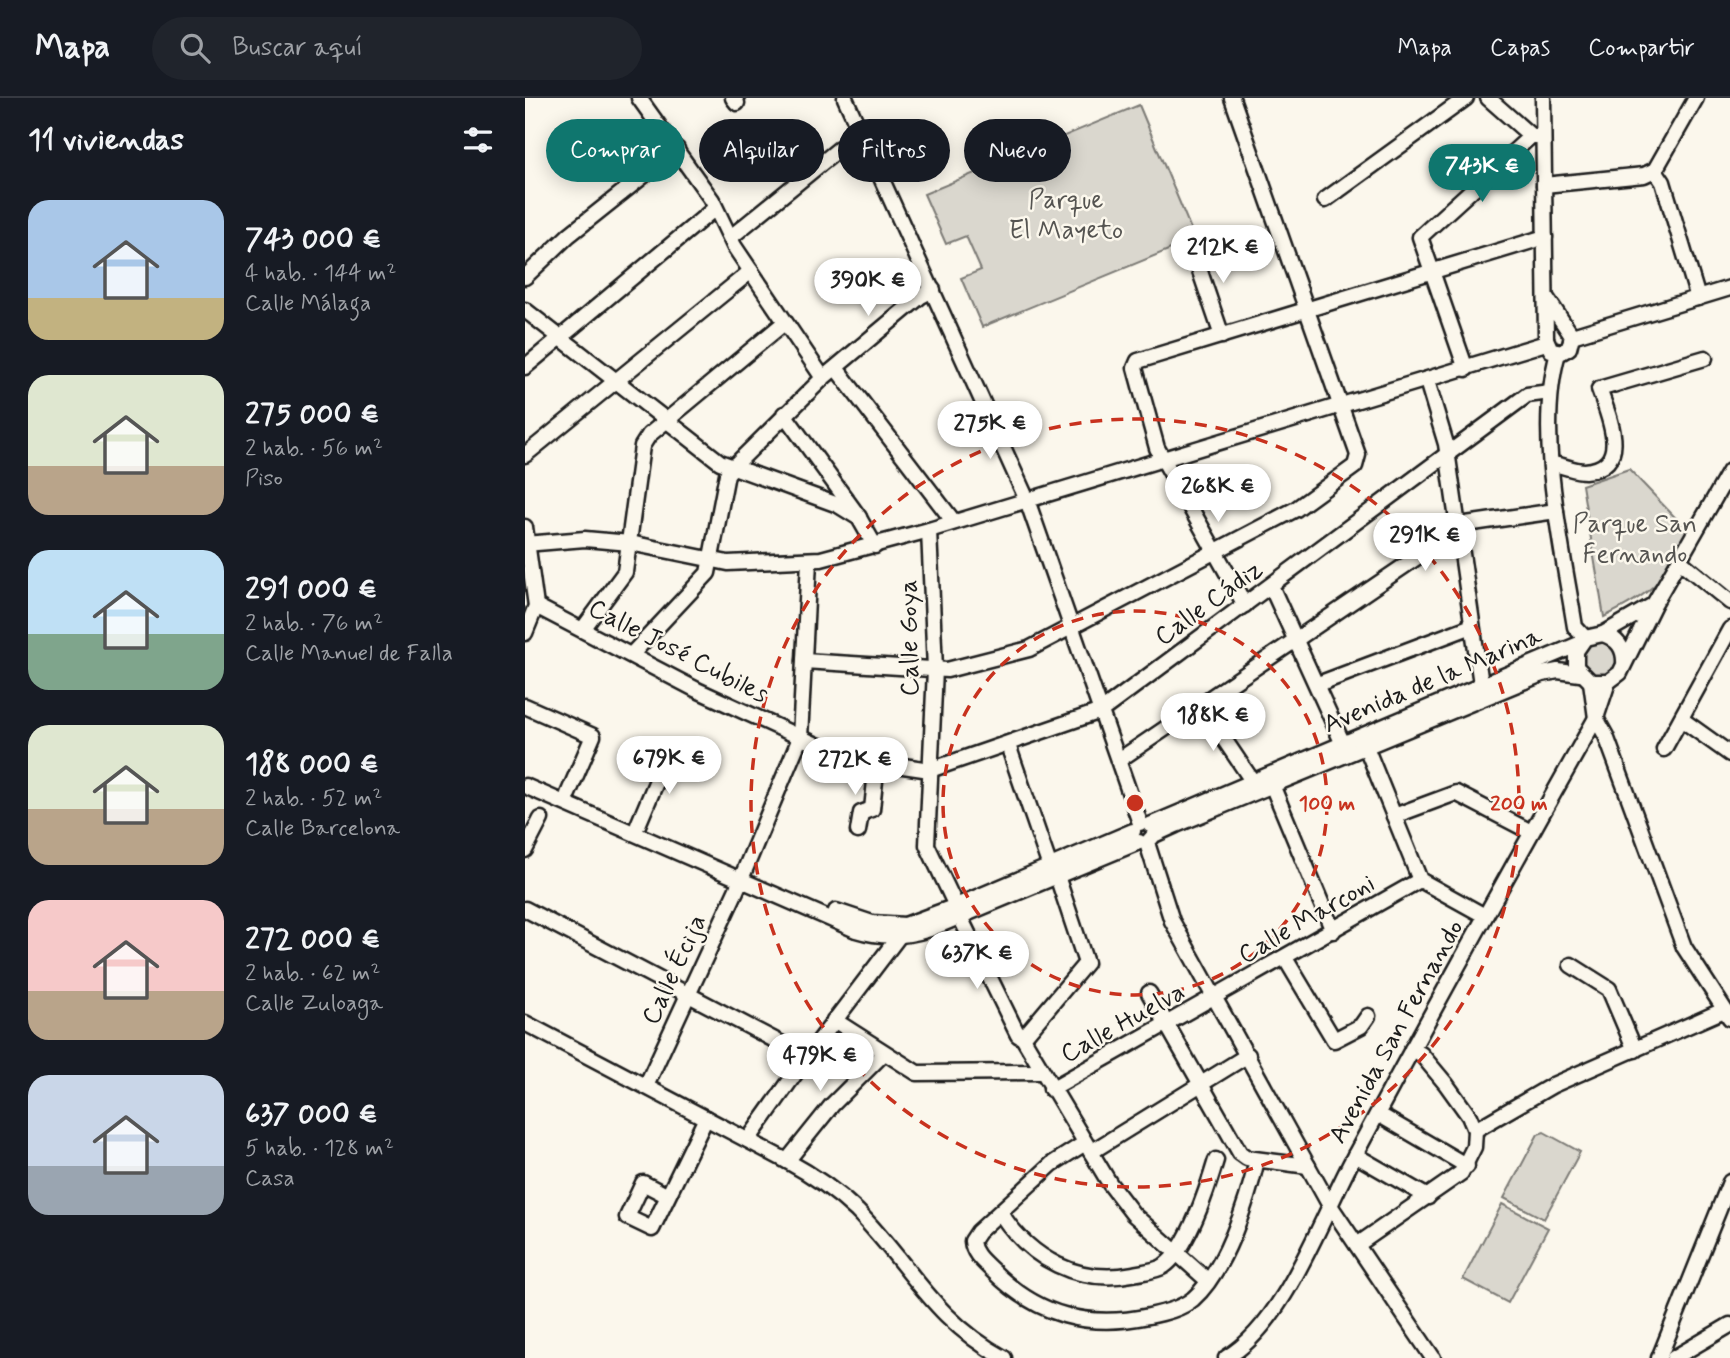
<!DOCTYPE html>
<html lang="es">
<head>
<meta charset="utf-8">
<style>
  body { margin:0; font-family:Mynerve,sans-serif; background:#20242c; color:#f1f3f6; height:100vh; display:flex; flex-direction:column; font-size:26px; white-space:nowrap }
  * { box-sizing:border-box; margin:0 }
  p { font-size:23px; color:#9ea1a6 }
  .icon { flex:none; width:38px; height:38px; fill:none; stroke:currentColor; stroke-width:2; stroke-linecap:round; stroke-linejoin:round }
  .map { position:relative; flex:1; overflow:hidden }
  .sheet { display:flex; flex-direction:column; background:#171b24; width:525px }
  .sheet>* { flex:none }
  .banner { position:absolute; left:21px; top:21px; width:665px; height:63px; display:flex; gap:14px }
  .price { position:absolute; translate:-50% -60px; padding:0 16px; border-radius:24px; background:#fff; color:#222; font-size:23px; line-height:46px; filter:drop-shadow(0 2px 4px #0008) }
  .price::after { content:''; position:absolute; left:50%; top:42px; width:21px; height:16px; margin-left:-10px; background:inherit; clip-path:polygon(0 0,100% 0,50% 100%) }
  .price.active { background:#0f766e; color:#fff }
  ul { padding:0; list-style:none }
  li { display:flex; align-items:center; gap:21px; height:175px; padding:0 28px }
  li span { display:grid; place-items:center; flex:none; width:196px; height:140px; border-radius:21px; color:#555 }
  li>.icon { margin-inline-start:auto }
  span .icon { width:84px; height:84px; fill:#fffc; stroke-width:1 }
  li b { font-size:30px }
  h2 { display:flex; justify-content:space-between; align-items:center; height:84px; padding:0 28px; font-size:30px }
  .pill { padding:0 24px; border-radius:32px; background:#171b24; box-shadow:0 4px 18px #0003; font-size:24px; line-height:63px }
  .pill.active { background:#0f766e; color:#fff }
  header { display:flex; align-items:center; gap:42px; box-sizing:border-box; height:98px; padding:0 35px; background:#171b24; border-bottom:2px solid #363941 }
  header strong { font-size:33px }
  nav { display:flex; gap:38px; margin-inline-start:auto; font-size:24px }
  .search { width:490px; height:63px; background:#20242c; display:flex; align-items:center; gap:18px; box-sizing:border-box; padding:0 24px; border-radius:38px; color:#9ea1a6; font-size:26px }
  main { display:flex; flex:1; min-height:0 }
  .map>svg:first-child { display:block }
</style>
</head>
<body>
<header>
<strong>Mapa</strong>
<div class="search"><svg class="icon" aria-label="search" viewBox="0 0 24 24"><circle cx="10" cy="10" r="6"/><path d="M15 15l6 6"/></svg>Buscar aquí</div>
<nav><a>Mapa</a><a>Capas</a><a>Compartir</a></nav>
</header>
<main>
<section class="sheet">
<h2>11 viviendas<svg class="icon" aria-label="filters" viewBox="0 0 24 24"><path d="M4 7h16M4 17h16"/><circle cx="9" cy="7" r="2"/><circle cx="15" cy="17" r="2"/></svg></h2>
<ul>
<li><span style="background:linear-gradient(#a9c7e8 70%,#c2b280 0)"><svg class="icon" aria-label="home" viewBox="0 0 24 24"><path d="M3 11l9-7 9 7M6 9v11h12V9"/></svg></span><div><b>743 000 €</b><p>4 hab. · 144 m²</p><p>Calle Málaga</p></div></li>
<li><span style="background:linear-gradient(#dfe7d0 65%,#b9a48a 0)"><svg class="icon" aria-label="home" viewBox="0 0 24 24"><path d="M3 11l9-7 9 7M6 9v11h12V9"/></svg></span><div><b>275 000 €</b><p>2 hab. · 56 m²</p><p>Piso</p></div></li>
<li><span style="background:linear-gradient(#bfe0f5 60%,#7fa58c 0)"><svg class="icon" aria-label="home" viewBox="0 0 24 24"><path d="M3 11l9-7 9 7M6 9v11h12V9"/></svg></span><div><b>291 000 €</b><p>2 hab. · 76 m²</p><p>Calle Manuel de Falla</p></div></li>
<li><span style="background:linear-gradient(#dfe7d0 60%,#b9a48a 0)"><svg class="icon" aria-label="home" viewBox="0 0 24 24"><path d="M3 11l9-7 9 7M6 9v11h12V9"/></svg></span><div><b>188 000 €</b><p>2 hab. · 52 m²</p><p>Calle Barcelona</p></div></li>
<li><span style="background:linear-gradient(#f6c9c9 65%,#b9a48a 0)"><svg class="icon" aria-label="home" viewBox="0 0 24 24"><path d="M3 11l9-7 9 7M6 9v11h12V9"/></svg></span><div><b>272 000 €</b><p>2 hab. · 62 m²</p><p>Calle Zuloaga</p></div></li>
<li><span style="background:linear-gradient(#c9d6e8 65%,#9aa5b1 0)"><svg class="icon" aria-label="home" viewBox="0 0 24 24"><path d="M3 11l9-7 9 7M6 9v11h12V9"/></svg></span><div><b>637 000 €</b><p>5 hab. · 128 m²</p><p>Casa</p></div></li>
</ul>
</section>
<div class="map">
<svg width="1205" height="1260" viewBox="0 0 1205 1260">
  <rect width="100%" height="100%" fill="#fbf7ec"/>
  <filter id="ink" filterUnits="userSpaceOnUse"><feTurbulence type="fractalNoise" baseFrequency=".0143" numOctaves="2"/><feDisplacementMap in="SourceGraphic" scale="14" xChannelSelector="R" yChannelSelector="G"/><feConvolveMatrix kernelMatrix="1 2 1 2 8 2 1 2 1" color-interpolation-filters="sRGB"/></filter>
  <g filter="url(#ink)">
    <g fill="#dad7ce" stroke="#7b7a75" stroke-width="2">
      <polygon points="614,7 670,141 457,229 436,180 456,172 441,138 421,146 399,96"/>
      <path d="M1104 371 1165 435C1138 484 1129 494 1079 519L1057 387Z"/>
      <circle cx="1074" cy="561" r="17"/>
      <polygon points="1019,1034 1055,1054 1019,1121 979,1100 1013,1036"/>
      <polygon points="977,1106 1023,1130 983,1205 938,1181"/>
    </g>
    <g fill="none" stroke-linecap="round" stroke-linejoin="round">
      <defs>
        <g id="minor">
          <polyline points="114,0 187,102 209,148 298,280"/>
          <polyline points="208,0 212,5"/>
          <polyline points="320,0 502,402 615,725"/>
          <polyline points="963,0 1006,38 1015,38"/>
          <polyline points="1018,0 1021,241 1026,252 1037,254 1044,250 1047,238 1021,199"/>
          <polyline points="1130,72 1138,84 1173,200"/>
          <polyline points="1019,87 1119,77 1130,72 1171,0"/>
          <polyline points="800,102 941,0"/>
          <polyline points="206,139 336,33"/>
          <polyline points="666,147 697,238"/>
          <polyline points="0,179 44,137 152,51"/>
          <polyline points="0,212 195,364 313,407 334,420 350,448"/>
          <polyline points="1047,238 1205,190"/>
          <path d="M1033 255C1010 335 1037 447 1050 529L1060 540"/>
          <polyline points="0,269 189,111"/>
          <polyline points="311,270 429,424"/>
          <polyline points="941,271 895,139 1006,38"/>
          <polyline points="902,283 921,346 956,586"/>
          <polyline points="259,316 334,419"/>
          <polyline points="0,357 226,173"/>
          <path d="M1027 366C1038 367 1049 373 1060 373 1108 369 1083 317 1074 291L1180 260"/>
          <polyline points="0,429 11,508 0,535"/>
          <polyline points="404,432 410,571 402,747 431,808"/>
          <polyline points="0,446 60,441 105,445 203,465 296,461 404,432 1021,245"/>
          <polyline points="1156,464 1205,504"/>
          <polyline points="746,488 818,646"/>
          <polyline points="720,507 632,350 610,270 613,263 1020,139"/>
          <polyline points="11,508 172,592 318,659 405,672 576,613 1002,297 1025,294"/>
          <polyline points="58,531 100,474 117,348 124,337 259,225"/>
          <polyline points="1078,536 1128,507"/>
          <polyline points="106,557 183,475 202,376 208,369 298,280 396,198 408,192"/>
          <polyline points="279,563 422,572 504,551 771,411 830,368 833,357 707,0"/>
          <path d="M1099 567C1100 551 1093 541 1078 536L1060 540 1051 553V569L1066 584H1083L1095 575 1129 506 1205 373"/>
          <polyline points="1066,584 1071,620 1081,638 1159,849 1205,920"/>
          <polyline points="793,586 947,528"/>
          <polyline points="676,607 728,684"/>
          <polyline points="0,608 68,638 43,696"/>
          <polyline points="1156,621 1205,656"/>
          <polyline points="483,647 525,769"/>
          <polyline points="841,649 895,782 960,818"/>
          <polyline points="1139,651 1205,531"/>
          <polyline points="594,662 941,426 1031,413"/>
          <polyline points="747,687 808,833"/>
          <path d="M0 688 331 832C357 840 379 839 405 831L614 744"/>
          <polyline points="869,718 931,695 1006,734"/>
          <polyline points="113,727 143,656"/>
          <polyline points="625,727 1054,546"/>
          <polyline points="333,733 336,715 347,711 352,664"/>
          <polyline points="622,745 647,823 804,1106 908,1260"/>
          <polyline points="622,745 629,737 651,727 1017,576 1033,573 1055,576"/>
          <polyline points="0,752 16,721"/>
          <polyline points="0,811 282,959"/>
          <polyline points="311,813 347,825 380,827 431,808 608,733"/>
          <polyline points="435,819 493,937 498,940 585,1086 608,1116 682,1182"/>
          <polyline points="760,860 809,942 836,928 843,918"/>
          <polyline points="1046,867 1084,891 1110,952"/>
          <polyline points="624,895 715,1055 722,1060 783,1068"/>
          <polyline points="309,922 392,975 516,974"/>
          <path d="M0 925 262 1063C288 1077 311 1093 332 1113 386 1168 408 1221 479 1260"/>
          <polyline points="498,940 561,865 532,778"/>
          <polyline points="121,988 211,793 275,640 284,463"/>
          <polyline points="526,991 895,782"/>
          <polyline points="853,1016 942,1068"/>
          <polyline points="950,1032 1028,987 1199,912"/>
          <polyline points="223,1042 282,959 374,838"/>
          <path d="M560 1045 527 1066 453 1134 447 1143C448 1156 459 1164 468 1173 513 1218 563 1231 624 1218 639 1215 656 1211 668 1201 700 1173 723 1102 732 1062"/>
          <polyline points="566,1054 723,957"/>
          <polyline points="830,1057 903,1099"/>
          <polyline points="262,1063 307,1007 359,955"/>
          <polyline points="143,1098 118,1085 102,1119 127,1131 181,1020"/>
          <path d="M476 1116C506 1161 553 1187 608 1176 618 1174 631 1173 639 1168 663 1151 683 1089 691 1062"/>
          <polyline points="832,1147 936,1075 949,1049 950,1032 944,1018 921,986 896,956 887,951"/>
          <path d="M701 1260C761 1225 797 1117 830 1057 909 910 989 765 1071 620L1083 584"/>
          <polyline points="1134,1260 1205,1084"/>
          <polyline points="1149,1260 1205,1227"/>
        </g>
      </defs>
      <use href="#minor" stroke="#1c1c1c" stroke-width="19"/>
      <use href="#minor" stroke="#fbf7ec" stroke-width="14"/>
    </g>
  </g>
  <g fill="none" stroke="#c8321e" stroke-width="3.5" stroke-dasharray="12 9">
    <circle cx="610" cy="705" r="192"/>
    <circle cx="610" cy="705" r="384"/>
  </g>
  <g text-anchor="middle" stroke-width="5" stroke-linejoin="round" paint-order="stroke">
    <g font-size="26" fill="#555451" stroke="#fbf7ec">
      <text x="541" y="110">Parque<tspan x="541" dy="30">El Mayeto</tspan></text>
      <text x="1110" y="434">Parque San<tspan x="1110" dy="30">Fernando</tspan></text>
    </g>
    <g font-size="26" fill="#1c1c1c" stroke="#fbf7ec">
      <text transform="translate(683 504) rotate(-36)" y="9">Calle Cádiz</text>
      <text transform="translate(383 540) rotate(-91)" y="9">Calle Goya</text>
      <text transform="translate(154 552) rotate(27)" y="9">Calle José Cubiles</text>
      <text transform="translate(907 581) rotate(-23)" y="9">Avenida de la Marina</text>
      <text transform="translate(781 820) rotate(-30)" y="9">Calle Marconi</text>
      <text transform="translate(148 871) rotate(-65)" y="9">Calle Écija</text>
      <text transform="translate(597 924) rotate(-29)" y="9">Calle Huelva</text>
      <text transform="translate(870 933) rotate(-61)" y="9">Avenida San Fernando</text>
    </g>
  </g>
  <circle cx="610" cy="705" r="10" fill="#c8321e" stroke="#fbf7ec" stroke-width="3.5"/>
  <g font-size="21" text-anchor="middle" font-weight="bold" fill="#c8321e" stroke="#fbf7ec" stroke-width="5" stroke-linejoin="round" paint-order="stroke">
    <text x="802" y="712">100 m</text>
    <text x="994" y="712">200 m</text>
  </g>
</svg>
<b class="price active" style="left:957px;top:106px">743K €</b>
<b class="price" style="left:698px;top:187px">212K €</b>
<b class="price" style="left:343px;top:220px">390K €</b>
<b class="price" style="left:465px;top:363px">275K €</b>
<b class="price" style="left:693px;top:426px">268K €</b>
<b class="price" style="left:900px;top:475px">291K €</b>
<b class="price" style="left:688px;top:655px">188K €</b>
<b class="price" style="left:144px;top:698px">679K €</b>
<b class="price" style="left:330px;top:699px">272K €</b>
<b class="price" style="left:452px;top:893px">637K €</b>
<b class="price" style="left:295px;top:995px">479K €</b>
<div class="banner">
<a class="pill active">Comprar</a>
<a class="pill">Alquilar</a>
<a class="pill">Filtros</a>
<a class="pill">Nuevo</a>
</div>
</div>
</main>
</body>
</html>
